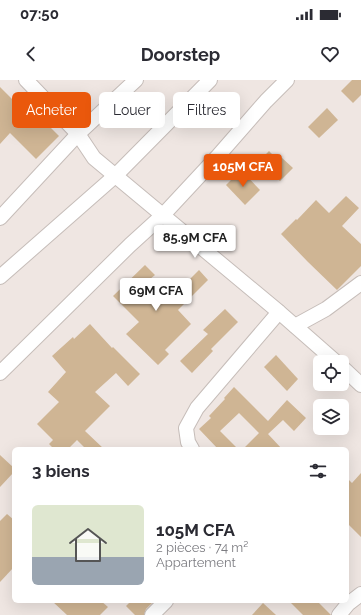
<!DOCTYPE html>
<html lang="fr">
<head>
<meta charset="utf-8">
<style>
  body { margin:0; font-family:Raleway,sans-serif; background:#f7f7f7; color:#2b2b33; height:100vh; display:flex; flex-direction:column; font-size:15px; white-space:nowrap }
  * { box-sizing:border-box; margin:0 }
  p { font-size:13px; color:#7c7c81 }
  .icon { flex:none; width:22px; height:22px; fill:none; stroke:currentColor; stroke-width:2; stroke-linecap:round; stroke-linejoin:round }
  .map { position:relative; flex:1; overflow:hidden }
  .side { position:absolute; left:12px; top:367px; width:337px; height:156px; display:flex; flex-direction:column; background:#fff; border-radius:6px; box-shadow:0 4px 16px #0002 }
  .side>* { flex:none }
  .guide { position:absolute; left:12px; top:12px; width:337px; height:36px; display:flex; gap:8px }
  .controls { position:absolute; left:313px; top:275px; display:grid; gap:8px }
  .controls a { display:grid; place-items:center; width:36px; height:36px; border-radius:6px; background:#fff; box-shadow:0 4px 16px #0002; font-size:20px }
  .price { position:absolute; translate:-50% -34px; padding:0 9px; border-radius:4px; background:#fff; color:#222; font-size:13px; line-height:26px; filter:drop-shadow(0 1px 2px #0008) }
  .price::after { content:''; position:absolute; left:50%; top:24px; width:12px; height:9px; margin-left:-6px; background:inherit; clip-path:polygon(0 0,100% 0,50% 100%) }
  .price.selected { background:#ea580c; color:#fff }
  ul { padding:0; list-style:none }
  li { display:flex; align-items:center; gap:12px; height:100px; padding:0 20px }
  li+li { border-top:1px solid #e1e1e2 }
  li span { display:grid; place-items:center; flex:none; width:112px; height:80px; border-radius:6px; color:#555 }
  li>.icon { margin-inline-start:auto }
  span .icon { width:48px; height:48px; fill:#fffc; stroke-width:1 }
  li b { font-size:17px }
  h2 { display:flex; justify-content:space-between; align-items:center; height:48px; padding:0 20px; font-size:17px }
  .pill { padding:0 14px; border-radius:6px; background:#fff; box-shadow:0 4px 16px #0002; font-size:14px; line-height:36px }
  .pill.selected { background:#ea580c; color:#fff }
  .status { display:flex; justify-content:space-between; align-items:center; height:28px; padding:0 20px; background:#fff; direction:ltr }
  .status svg { height:11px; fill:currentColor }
  header { display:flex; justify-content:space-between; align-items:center; height:52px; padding:0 20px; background:#fff; font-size:18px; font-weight:700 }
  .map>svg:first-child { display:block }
</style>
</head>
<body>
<div class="status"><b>07:50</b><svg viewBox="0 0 49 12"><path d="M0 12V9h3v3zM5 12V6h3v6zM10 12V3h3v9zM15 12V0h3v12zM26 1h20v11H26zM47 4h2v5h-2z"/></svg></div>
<header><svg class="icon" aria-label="back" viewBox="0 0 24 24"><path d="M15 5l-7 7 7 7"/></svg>Doorstep<svg class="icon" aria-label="heart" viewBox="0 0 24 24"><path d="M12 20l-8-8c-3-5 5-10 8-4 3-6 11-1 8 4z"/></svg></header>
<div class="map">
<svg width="361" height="535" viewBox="0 0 361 535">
  <rect width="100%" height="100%" fill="#efe6e2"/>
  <g fill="#cfb594">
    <polygon points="352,0 361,0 361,15 353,23 341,11"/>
    <polygon points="0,7 17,24 20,20 36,35 37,34 59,56 36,79 10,53 0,64"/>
    <polygon points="327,28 338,40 319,58 308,47"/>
    <polygon points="269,71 278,80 281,77 293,88 280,101 259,81"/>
    <polygon points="241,90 260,110 245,125 226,105"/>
    <polygon points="346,116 359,128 342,146 361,164 361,186 337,210 308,182 281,154 296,139 297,140 316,120 329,133"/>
    <polygon points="145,185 155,195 150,199 170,219 199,190 208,200 178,230 191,244 165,270 169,274 158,285 126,254 139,242 113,216"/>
    <polygon points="225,229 238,242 211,269 213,271 192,293 180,281 208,254 203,250"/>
    <polygon points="90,244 112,268 113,267 140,294 128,306 116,293 95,312 110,326 85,351 104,369 86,369 77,360 68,369 54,369 49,364 53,360 37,344 59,322 48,312 66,292 52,276 73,257 74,259"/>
    <polygon points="276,275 298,299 287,311 264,287"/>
    <polygon points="234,307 268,341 287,320 306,338 294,351 283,340 268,354 282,369 243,369 259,353 239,333 220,351 238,369 218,369 199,349 211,338 209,336 225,319 224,318"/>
    <polygon points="0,375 14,388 14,392 0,407"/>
    <polygon points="361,393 361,457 347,443 347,398 352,403"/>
    <polygon points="7,434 14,440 14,487 0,502 0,441"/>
    <polygon points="52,521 101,521 108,527 100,535 67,535"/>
    <polygon points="131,521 154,521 146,529 144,535 135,535 126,526"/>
    <polygon points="289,521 317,521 331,535 303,535"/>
    <polygon points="263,523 276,535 252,535"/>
  </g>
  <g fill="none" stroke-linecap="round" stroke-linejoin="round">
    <defs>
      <g id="minor">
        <polyline points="26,0 78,54 94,78 279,232 336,282"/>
        <polyline points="0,138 78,54 136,0"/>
        <polyline points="0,197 115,96 210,0"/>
        <polyline points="295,246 326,229 361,203"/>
        <polyline points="342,287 361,305"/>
        <polyline points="0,293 130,165 163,135 217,77 266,21 287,0"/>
        <polyline points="192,369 188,362 186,348 197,328 279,232"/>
        <polyline points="152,535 166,521"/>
        <polyline points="339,535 348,524 361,514"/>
      </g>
    </defs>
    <use href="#minor" stroke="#c6bdb9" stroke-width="16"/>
    <use href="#minor" stroke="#fff" stroke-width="14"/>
  </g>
</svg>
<div class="controls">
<a><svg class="icon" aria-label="locate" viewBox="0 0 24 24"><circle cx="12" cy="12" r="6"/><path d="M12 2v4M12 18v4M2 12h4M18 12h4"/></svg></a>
<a><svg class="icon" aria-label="layers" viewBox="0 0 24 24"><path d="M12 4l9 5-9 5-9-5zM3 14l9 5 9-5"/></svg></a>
</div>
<b class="price selected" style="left:243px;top:108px">105M CFA</b>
<b class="price" style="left:195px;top:179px">85.9M CFA</b>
<b class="price" style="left:156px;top:232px">69M CFA</b>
<div class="guide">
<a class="pill selected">Acheter</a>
<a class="pill">Louer</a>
<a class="pill">Filtres</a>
</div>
<section class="side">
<h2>3 biens<svg class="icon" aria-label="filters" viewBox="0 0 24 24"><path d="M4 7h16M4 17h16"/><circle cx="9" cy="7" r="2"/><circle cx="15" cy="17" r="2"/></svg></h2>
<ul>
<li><span style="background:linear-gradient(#dfe7d0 65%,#9aa5b1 0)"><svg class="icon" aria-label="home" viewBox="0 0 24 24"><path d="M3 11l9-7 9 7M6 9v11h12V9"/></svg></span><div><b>105M CFA</b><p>2 pièces · 74 m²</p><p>Appartement</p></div></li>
</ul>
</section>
</div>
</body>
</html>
